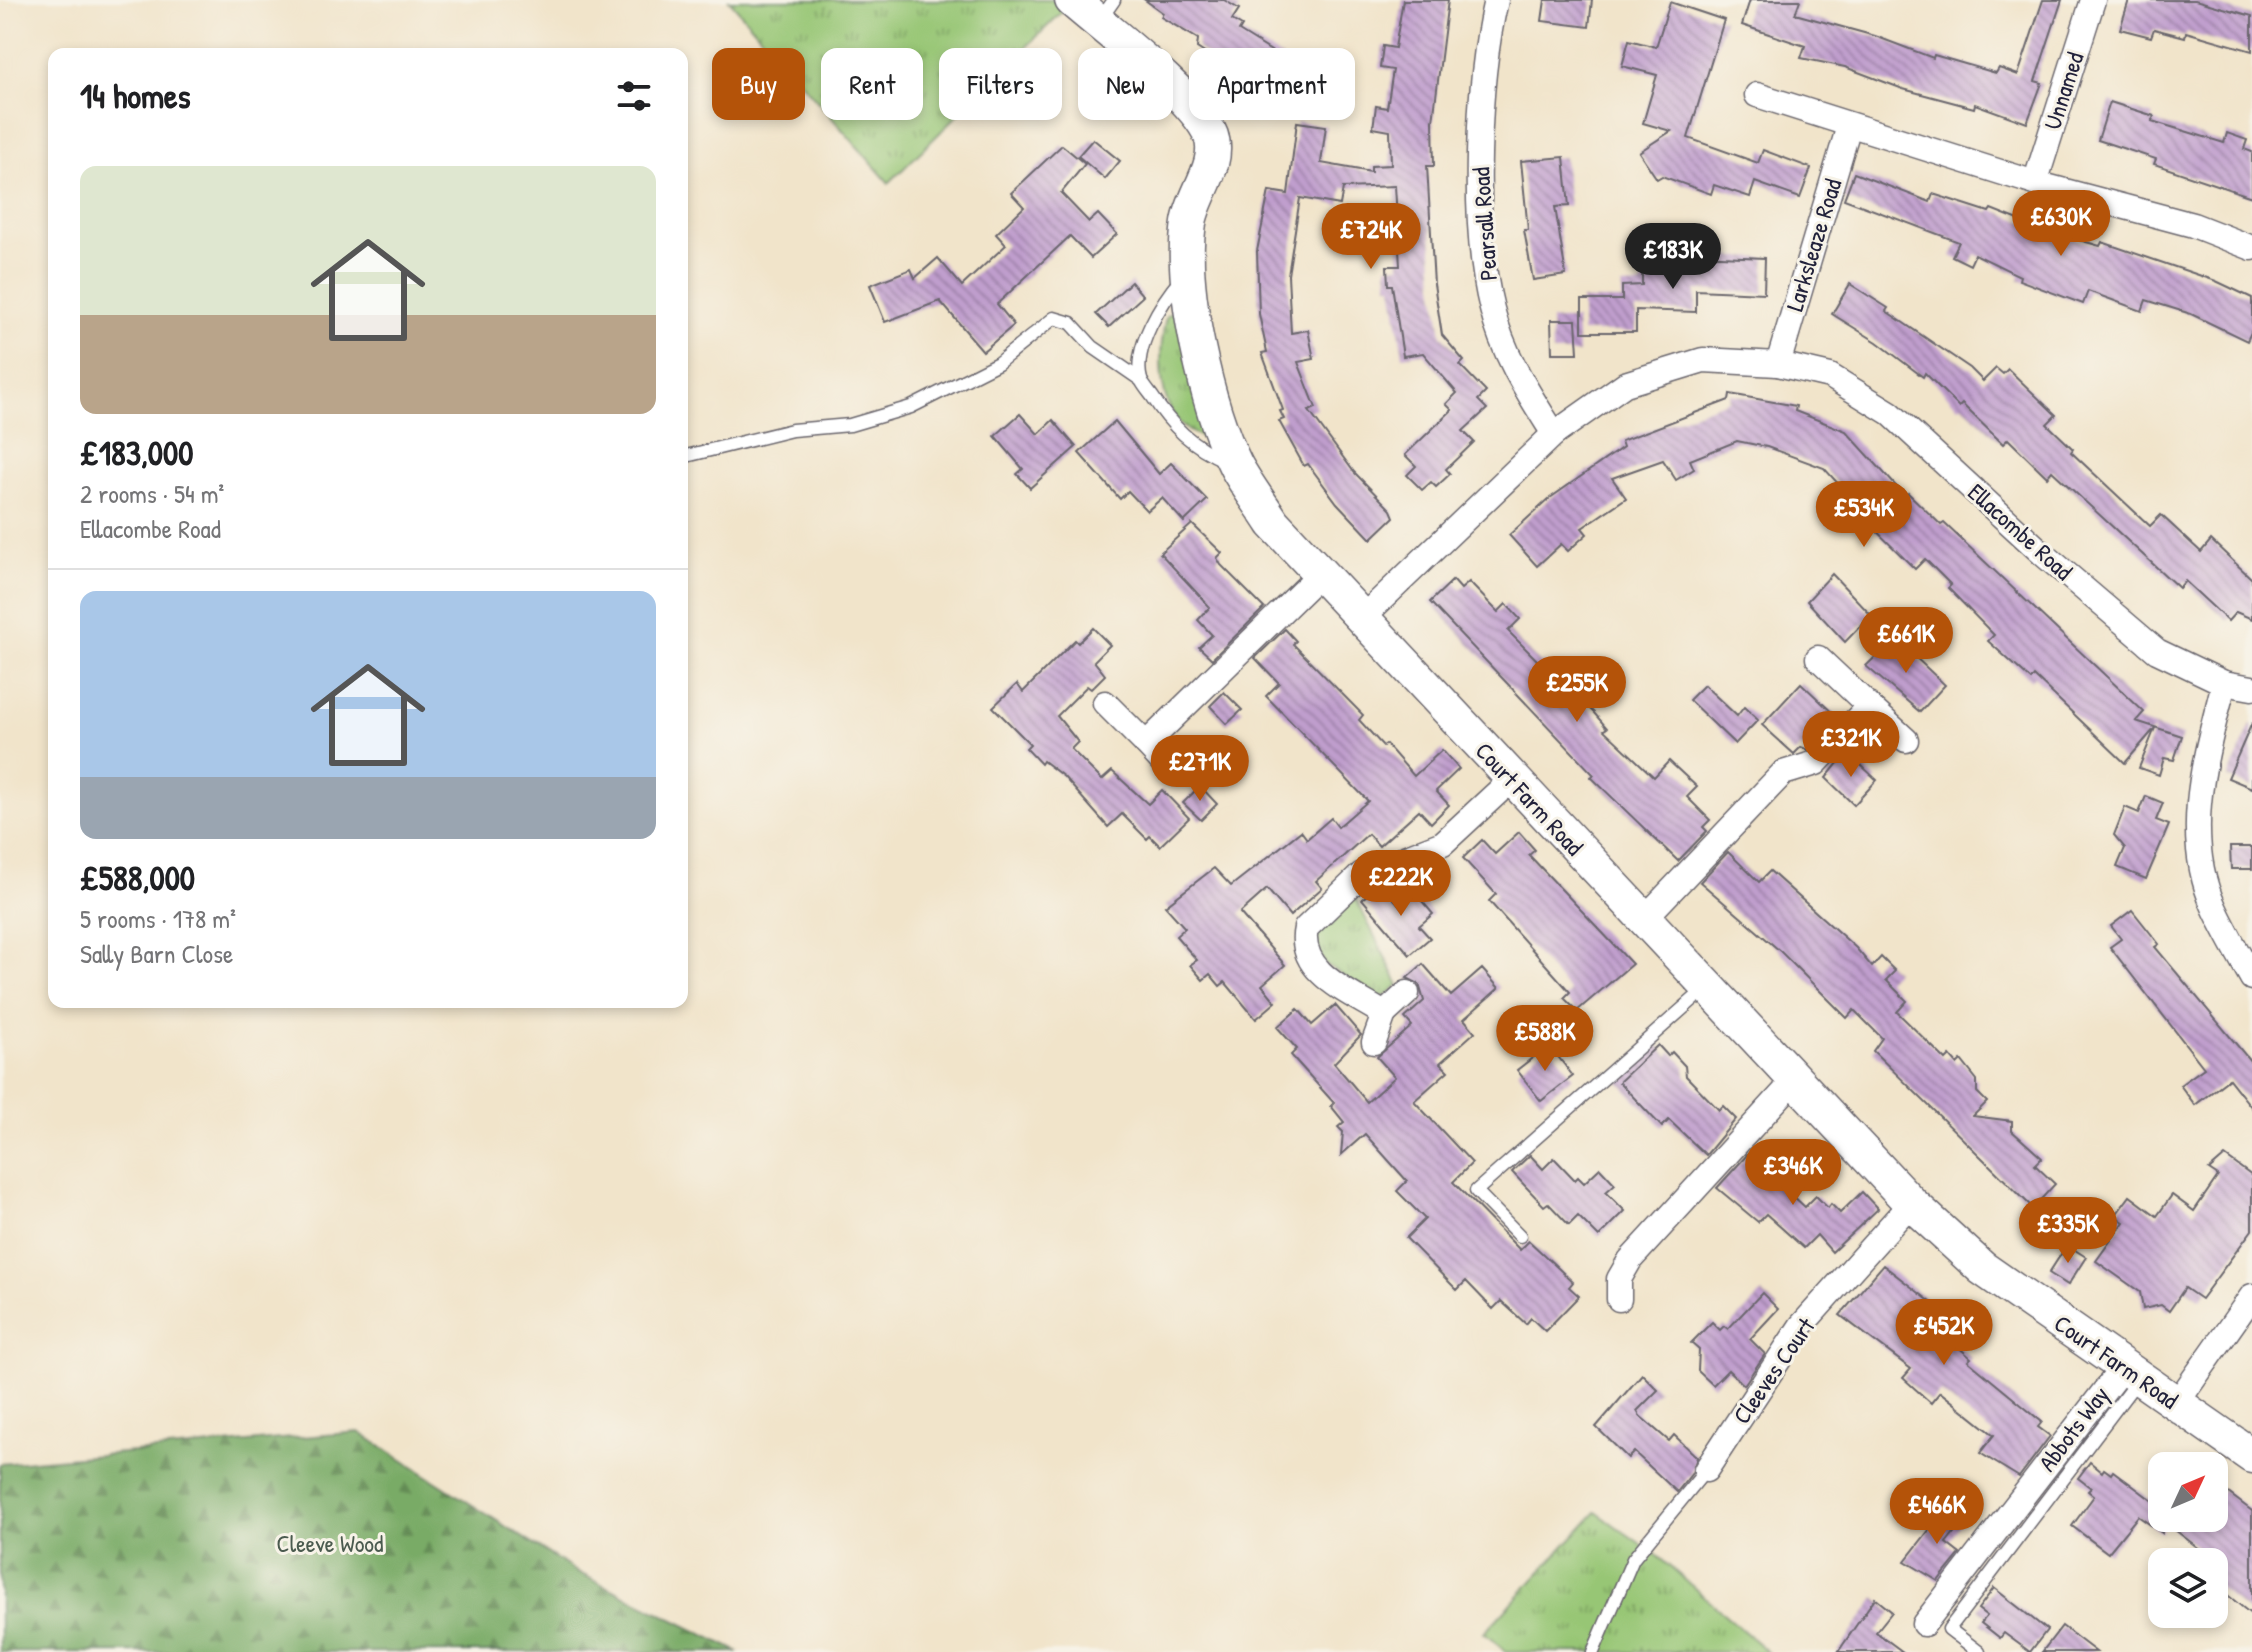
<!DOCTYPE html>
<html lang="en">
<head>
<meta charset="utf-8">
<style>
  body { margin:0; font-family:"Patrick Hand",sans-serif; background:#f6f6f6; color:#202124; height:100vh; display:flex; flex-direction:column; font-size:30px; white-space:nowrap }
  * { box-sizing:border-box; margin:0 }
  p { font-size:26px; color:#757577 }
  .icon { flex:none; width:44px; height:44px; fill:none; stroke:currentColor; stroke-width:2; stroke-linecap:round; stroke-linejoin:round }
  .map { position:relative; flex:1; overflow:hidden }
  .sheet { position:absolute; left:48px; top:48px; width:640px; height:960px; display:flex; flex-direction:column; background:#fff; border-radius:16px; box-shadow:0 4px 12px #0003 }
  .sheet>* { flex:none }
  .hud { position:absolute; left:712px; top:48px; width:760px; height:72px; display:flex; gap:16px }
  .needle { width:52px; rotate:46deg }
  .fabs { position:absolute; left:2148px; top:1452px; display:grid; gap:16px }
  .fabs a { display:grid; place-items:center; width:80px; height:80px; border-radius:16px; background:#fff; box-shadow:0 4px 12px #0003; font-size:40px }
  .price { position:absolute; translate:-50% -68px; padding:0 18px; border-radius:28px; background:#b45309; color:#fff; font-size:26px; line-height:52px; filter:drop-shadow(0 2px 4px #0008) }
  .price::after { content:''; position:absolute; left:50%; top:48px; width:24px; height:18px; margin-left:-12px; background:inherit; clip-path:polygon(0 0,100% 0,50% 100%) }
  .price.current { background:#222; color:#fff }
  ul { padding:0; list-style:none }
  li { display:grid; align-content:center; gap:16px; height:424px; padding:0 32px }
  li+li { border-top:2px solid #e0e0e0 }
  li span { display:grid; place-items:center; height:248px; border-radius:16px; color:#555 }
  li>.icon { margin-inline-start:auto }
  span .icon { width:144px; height:144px; fill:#fffc; stroke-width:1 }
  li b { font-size:34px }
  h2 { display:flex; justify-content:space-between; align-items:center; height:96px; padding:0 32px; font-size:34px }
  .chip { padding:0 28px; border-radius:16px; background:#fff; box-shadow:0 4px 12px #0003; font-size:28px; line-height:72px }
  .chip.current { background:#b45309; color:#fff }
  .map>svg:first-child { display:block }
</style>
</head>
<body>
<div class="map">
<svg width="2252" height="1652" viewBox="0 0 2252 1652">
  <defs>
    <pattern id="grass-tufts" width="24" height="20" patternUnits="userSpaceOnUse" patternTransform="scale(2)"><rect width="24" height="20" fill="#97c675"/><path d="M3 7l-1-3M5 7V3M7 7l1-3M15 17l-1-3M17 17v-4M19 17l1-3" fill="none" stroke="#7ba061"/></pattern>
    <pattern id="forest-firs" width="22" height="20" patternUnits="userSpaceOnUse" patternTransform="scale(2)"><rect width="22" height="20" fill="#79ab66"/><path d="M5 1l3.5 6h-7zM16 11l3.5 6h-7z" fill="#638b55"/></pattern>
    <pattern id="building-back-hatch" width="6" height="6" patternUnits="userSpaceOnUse" patternTransform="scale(2)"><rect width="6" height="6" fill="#c09ecd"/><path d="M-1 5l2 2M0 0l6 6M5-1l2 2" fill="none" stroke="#9c80a8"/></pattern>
  </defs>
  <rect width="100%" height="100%" fill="#f7f3e8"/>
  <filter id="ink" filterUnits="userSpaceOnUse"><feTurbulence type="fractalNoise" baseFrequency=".0125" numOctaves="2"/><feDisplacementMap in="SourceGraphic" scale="16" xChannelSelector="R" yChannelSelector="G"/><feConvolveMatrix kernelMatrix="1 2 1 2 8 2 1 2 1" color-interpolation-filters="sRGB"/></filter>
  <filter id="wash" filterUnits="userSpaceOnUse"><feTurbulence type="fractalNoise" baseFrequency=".006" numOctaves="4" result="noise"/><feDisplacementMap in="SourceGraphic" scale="32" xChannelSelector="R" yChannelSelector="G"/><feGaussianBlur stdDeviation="1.8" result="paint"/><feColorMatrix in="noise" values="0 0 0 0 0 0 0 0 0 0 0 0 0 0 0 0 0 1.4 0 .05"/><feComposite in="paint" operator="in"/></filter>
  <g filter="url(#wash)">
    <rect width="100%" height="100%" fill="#f1e4ca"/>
    <g fill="url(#grass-tufts)" stroke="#5c7458" stroke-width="2">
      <polygon points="729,0 1072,0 1073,1 889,183"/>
      <path d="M1174 311 1182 314 1208 433 1202 437C1154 421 1158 355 1166 316Z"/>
      <polygon points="1354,895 1399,985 1384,997 1374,996 1324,963 1313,940 1316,933"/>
      <polygon points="1596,1512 1655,1554 1768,1652 1506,1652 1484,1633"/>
    </g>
    <polygon fill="url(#forest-firs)" stroke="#4e6650" stroke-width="2" points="359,1432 575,1571 739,1652 0,1652 0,1464"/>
    <g id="blocks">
      <g fill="url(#building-back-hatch)">
        <polygon points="1145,0 1224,0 1239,9 1232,20 1242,26 1239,31 1284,59 1273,77 1266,74 1258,88 1197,48 1198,39 1161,17 1163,13"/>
        <polygon points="1403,0 1448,0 1433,121 1434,166 1427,166 1434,284 1442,335 1464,361 1460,365 1486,392 1478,400 1487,409 1463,431 1474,442 1446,469 1450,474 1436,487 1431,482 1422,490 1407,475 1416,466 1405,455 1452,410 1446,404 1457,393 1423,353 1403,356 1392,285 1388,285 1387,266 1400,266 1395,186 1343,188 1340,205 1300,198 1288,275 1291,333 1308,330 1314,359 1298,362 1316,408 1309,411 1354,472 1391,510 1394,517 1371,539 1337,503 1308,464 1304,466 1279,421 1284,419 1280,411 1283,410 1262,353 1267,352 1259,314 1257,251 1269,191 1288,194 1297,122 1326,126 1321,163 1371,172 1371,166 1391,165 1390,131 1373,128 1376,106 1387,108 1393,70 1380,68 1383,46 1395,48"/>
        <polygon points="1545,0 1592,0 1589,27 1542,21"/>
        <polygon points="1750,0 1800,0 1795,14 1875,36 1933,58 1934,55 1996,73 1999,68 2018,75 2043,0 2062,0 2035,81 2042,83 2027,123 1975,104 1974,108 1903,89 1845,67 1801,58 1805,46 1742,25"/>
        <polygon points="2129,0 2195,0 2252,16 2252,51 2186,32 2185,37 2154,29 2151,37 2120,29"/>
        <polygon points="1670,2 1724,20 1688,138 1758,163 1763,150 1811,168 1800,198 1755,182 1750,197 1714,185 1711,194 1662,176 1657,179 1639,152 1671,131 1643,123 1657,75 1622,66 1629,40 1656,47"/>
        <polygon points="2110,102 2154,116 2152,121 2224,143 2227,133 2247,140 2244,149 2252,152 2252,197 2154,164 2156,159 2098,140"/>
        <polygon points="1093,139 1120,161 1105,179 1078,156"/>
        <polygon points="1062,145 1085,164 1061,193 1089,222 1098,214 1117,234 1091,258 1070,236 997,304 1014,325 983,351 940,301 885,322 870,285 911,269 915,278 938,258 962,286 1006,245 996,234 1024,207 1011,193"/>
        <polygon points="1564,157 1569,206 1555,207 1566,275 1533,280 1524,230 1528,230 1521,161"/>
        <polygon points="1854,173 1930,202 1933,194 1989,212 1991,209 2044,230 2100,246 2102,242 2216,281 2252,298 2252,330 2247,341 2191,314 2146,300 2142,311 2088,291 2083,304 2019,280 2020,276 1975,254 1970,265 1952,256 1959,242 1844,199"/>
        <polygon points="1697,255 1765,258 1764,293 1696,290 1696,312 1636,310 1636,332 1582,332 1582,300 1622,300 1622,286 1642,285 1642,266 1696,267"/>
        <polygon points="1131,282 1143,296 1109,327 1096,314"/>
        <polygon points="1850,284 1888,308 1886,311 1970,368 1983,381 1996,368 2003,374 2008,369 2056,415 2047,424 2073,449 2071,452 2150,526 2161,515 2201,552 2211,540 2252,579 2252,619 2236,612 2228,621 2185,581 2179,588 2052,471 2047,477 2008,439 2003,444 1962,404 1959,407 1925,373 1923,377 1877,342 1832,314"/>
        <polygon points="1551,320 1576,320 1578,353 1552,353"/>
        <polygon points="1730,394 1796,406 1795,411 1846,431 1905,496 1908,493 1941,525 1944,523 2144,712 2136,721 2182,736 2174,760 2164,758 2159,775 2139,768 2155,728 2125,763 2034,676 2031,680 1988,641 1994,635 1948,588 1951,585 1925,559 1915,569 1860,515 1863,511 1824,468 1767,447 1737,441 1690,460 1694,469 1676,480 1663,460 1612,478 1626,498 1582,528 1587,534 1568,551 1561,544 1537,566 1509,535 1550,498 1623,447 1621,441 1729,400"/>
        <polygon points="1020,414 1038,434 1053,420 1076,447 1030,488 1017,474 1023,469 995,436"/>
        <polygon points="1115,421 1159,474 1171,463 1207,500 1184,522 1162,498 1147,511 1128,491 1120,499 1079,453"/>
        <polygon points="1192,524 1222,553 1217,558 1221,565 1264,608 1212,659 1199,647 1212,635 1198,620 1210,607 1160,553"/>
        <polygon points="1832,574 1871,615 1845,642 1807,601"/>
        <polygon points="1453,580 1461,589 1469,582 1498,612 1506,604 1520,619 1508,631 1541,664 1543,662 1594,713 1607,728 1604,730 1654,777 1669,761 1697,787 1687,797 1710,820 1703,827 1707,831 1678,861 1591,777 1594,775 1430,602"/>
        <polygon points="1093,628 1110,645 1094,661 1105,675 1091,689 1087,686 1057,716 1078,742 1071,749 1102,780 1112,771 1148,804 1162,790 1189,818 1160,846 1150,836 1147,839 1122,814 1108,827 1064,777 1043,761 1041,764 1026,748 1030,744 993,707 1017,684 1023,692 1075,640 1078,643"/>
        <polygon points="1285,629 1296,641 1293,644 1363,715 1359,720 1383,746 1386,744 1414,776 1442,750 1459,769 1436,791 1449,805 1431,823 1419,810 1379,846 1368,834 1316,881 1322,888 1290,916 1267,889 1240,913 1285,965 1262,985 1276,1002 1256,1019 1225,982 1220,986 1210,974 1203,980 1190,965 1197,960 1176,936 1185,928 1165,906 1214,868 1231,886 1301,831 1307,839 1331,818 1338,827 1368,801 1266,696 1279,683 1255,658"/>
        <polygon points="1895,638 1945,685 1920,712 1866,666"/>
        <polygon points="1801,683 1838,718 1808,750 1801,747 1794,754 1762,725"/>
        <polygon points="1704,685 1737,716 1744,707 1758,720 1735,744 1689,700"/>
        <polygon points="1224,692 1242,710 1227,724 1210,706"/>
        <polygon points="2252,723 2252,788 2228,778"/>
        <polygon points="1847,752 1877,780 1854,805 1826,778"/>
        <polygon points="1200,786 1217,804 1201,820 1183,803"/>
        <polygon points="2146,796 2163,803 2156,820 2169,825 2146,879 2117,867 2125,848 2114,835 2125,807 2139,813"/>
        <polygon points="1519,832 1535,850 1529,855 1632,964 1577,1011 1564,998 1570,992 1489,901 1496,894 1463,858 1482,840 1495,854"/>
        <polygon points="2230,847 2252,847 2252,869 2231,869"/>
        <polygon points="1728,852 1759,882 1770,871 1856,948 1872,967 1881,957 1895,971 1886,980 1907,1001 1897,1012 1946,1060 1950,1056 1957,1064 1961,1060 1977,1080 1977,1092 1987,1102 1973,1116 2012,1121 2012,1131 2042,1158 2035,1165 2055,1184 2033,1208 1873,1051 1882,1038 1854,1010 1847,1018 1780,951 1700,882"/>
        <polygon points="1381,884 1401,907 1416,894 1433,914 1419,926 1430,938 1410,955 1362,899"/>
        <polygon points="2132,910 2159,944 2155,947 2252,1063 2252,1108 2229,1079 2195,1105 2180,1085 2204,1068 2110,947 2121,939 2111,926"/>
        <polygon points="1423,964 1451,996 1482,969 1499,988 1464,1019 1475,1032 1440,1063 1448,1071 1414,1101 1472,1163 1453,1182 1520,1250 1529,1241 1573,1282 1569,1287 1579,1296 1545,1331 1531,1318 1526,1324 1501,1301 1493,1309 1466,1281 1457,1290 1406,1238 1425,1219 1397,1191 1407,1181 1365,1134 1341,1155 1343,1132 1338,1127 1344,1122 1331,1106 1334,1103 1291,1055 1297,1049 1277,1027 1298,1009 1312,1025 1335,1005 1361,1035 1334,1063 1367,1102 1395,1077 1377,1057 1412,1026 1405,1018 1424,1001 1419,984 1407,978"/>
        <polygon points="1549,1045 1573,1076 1541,1101 1517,1070"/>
        <polygon points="1658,1045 1668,1056 1672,1052 1685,1066 1686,1076 1719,1110 1723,1106 1736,1119 1706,1155 1669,1120 1662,1127 1619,1082"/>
        <polygon points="1748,1154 1805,1207 1816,1196 1828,1208 1831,1204 1840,1213 1862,1192 1878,1209 1832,1252 1817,1235 1804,1248 1766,1214 1758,1222 1717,1188"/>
        <polygon points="1530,1155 1543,1169 1554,1158 1575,1180 1578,1177 1584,1183 1600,1168 1615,1184 1606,1192 1625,1211 1599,1237 1578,1216 1569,1225 1548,1203 1544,1206 1512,1172"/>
        <polygon points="2225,1156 2252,1176 2252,1230 2201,1299 2185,1288 2169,1311 2161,1305 2143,1309 2140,1292 2096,1261 2124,1222 2115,1216 2130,1196 2157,1216 2172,1195 2194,1211 2218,1176 2209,1170"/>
        <polygon points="2067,1245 2086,1257 2068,1285 2049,1273"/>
        <polygon points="1883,1265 1945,1313 1937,1323 1959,1342 1956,1345 1971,1358 1968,1361 2042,1422 2038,1427 2050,1436 2019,1477 1980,1453 1994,1435 1940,1392 1931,1403 1903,1378 1911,1369 1840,1315"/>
        <polygon points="1762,1293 1778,1309 1750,1339 1765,1354 1744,1385 1728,1370 1713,1385 1698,1371 1699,1350 1691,1343 1712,1322 1720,1330 1724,1326 1728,1329"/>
        <polygon points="1642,1374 1658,1390 1637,1411 1640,1416 1669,1441 1674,1435 1697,1457 1692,1473 1677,1492 1634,1452 1628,1458 1596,1427"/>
        <polygon points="2090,1462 2102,1472 2104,1469 2111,1474 2113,1471 2162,1508 2162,1518 2214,1518 2214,1502 2223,1489 2252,1511 2252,1615 2214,1584 2214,1560 2162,1520 2162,1533 2138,1516 2108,1553 2072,1526 2094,1496 2088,1491 2091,1488 2078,1478"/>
        <polygon points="1948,1506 1965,1519 1946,1543 1960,1554 1938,1581 1905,1561"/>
        <polygon points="1994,1588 2047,1630 2030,1652 2004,1633 2000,1638 1981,1623 1987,1616 1978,1609"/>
        <polygon points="1875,1598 1892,1612 1876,1632 1903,1652 1838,1652"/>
        <polygon points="2062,1626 2096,1652 2042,1652"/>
      </g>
    </g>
  </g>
  <g filter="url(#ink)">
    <use href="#blocks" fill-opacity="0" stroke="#6a666d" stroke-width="2"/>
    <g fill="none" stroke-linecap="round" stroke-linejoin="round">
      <defs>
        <g id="lane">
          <polyline points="1100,20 1114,0"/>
          <path d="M1182 278C1162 301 1132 348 1141 380 1143 385 1149 392 1152 396 1172 427 1192 446 1226 461"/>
          <polyline points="682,457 792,430 850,425 911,407 998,363 1054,318 1071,323 1093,347 1141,380"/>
          <polyline points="1520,1236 1476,1191 1705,989"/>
          <polyline points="1593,1652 1633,1559 1706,1470"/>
          <polyline points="1979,1652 1949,1629 2137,1381"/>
        </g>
        <g id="street">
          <path d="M1496 0C1477 82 1471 227 1492 309 1503 355 1529 394 1554 434"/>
          <polyline points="1757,95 2035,183 2193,225 2252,248"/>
          <polyline points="2035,183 2093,0"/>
          <polyline points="1778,364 1849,126"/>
          <polyline points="1361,619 1554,434 1625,384 1703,360 1778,364 1830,376 1890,413 2042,553 2157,651 2224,683 2252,688"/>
          <path d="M2224 683C2206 755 2181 834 2214 907 2225 931 2239 955 2252 978"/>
          <polyline points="1105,703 1146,744 1319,575"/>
          <polyline points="1869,706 1906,740"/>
          <polyline points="1146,744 1173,773"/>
          <polyline points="1644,919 1783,773 1816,763 1869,706 1818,658"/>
          <path d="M1407 993 1384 1014C1352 993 1296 973 1306 928L1362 874 1443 843 1511 780"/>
          <polyline points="1374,1042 1384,1014"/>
          <polyline points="1619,1299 1619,1279 1630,1260 1794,1081"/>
          <polyline points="2176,1404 2252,1296"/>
          <polyline points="1706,1470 1801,1326 1911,1203"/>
          <polyline points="1924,1624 2123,1367"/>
        </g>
        <path id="secondary" d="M1072 0C1105 29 1197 98 1211 136 1221 164 1193 195 1189 223 1179 287 1207 408 1236 466 1247 486 1261 504 1273 523L1911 1203 1982 1268 2252 1456"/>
      </defs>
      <use href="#lane" stroke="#6a666d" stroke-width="15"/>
      <use href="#street" stroke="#6a666d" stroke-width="27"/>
      <use href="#secondary" stroke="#6a666d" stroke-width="37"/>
      <use href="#lane" stroke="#fff" stroke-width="12"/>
      <use href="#street" stroke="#fff" stroke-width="24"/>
      <use href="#secondary" stroke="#fff" stroke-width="34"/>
    </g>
  </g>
  <g text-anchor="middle" stroke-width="6" stroke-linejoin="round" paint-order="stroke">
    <g font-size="24" fill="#22223b" stroke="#f7f3e8">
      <text transform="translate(2064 91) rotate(-72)" y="8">Unnamed</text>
      <text transform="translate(1485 224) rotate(-94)" y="8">Pearsall Road</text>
      <text transform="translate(1814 245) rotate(-73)" y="8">Larksleaze Road</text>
      <text transform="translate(2020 532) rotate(42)" y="8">Ellacombe Road</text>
      <text transform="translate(1529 799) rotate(47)" y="8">Court Farm Road</text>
      <text transform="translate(2116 1362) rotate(35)" y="8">Court Farm Road</text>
      <text transform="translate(1774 1371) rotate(-55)" y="8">Cleeves Court</text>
      <text transform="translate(2074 1429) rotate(-53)" y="8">Abbots Way</text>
    </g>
    <g font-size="24" fill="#4b5b4f" stroke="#f7f3e8">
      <text x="330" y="1552">Cleeve Wood</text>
    </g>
  </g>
</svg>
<div class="fabs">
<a><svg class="needle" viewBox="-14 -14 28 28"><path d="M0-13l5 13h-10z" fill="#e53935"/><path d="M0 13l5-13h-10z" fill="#757577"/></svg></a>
<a><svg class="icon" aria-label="layers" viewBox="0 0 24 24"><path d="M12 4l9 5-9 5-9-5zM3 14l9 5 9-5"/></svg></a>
</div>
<b class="price" style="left:2061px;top:258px">£630K</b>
<b class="price" style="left:1371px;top:271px">£724K</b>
<b class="price current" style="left:1673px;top:291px">£183K</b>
<b class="price" style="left:1864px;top:549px">£534K</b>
<b class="price" style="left:1906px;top:675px">£661K</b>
<b class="price" style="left:1577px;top:724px">£255K</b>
<b class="price" style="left:1851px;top:779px">£321K</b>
<b class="price" style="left:1200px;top:803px">£271K</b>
<b class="price" style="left:1401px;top:918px">£222K</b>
<b class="price" style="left:1545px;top:1073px">£588K</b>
<b class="price" style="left:1793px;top:1207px">£346K</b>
<b class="price" style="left:2068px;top:1265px">£335K</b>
<b class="price" style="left:1944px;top:1367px">£452K</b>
<b class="price" style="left:1937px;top:1546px">£466K</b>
<div class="hud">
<a class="chip current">Buy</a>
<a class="chip">Rent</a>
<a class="chip">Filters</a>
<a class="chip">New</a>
<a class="chip">Apartment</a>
</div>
<section class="sheet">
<h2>14 homes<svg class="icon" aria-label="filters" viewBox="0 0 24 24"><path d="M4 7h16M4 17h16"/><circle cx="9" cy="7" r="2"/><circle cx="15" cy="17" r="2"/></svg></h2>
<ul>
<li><span style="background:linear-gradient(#dfe7d0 60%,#b9a48a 0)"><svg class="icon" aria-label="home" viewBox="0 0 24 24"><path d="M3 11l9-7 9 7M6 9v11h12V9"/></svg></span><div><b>£183,000</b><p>2 rooms · 54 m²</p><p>Ellacombe Road</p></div></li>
<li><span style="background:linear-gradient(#a9c7e8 75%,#9aa5b1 0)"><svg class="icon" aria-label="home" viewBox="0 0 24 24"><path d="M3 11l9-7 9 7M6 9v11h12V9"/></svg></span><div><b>£588,000</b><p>5 rooms · 178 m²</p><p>Sally Barn Close</p></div></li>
</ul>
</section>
</div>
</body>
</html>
